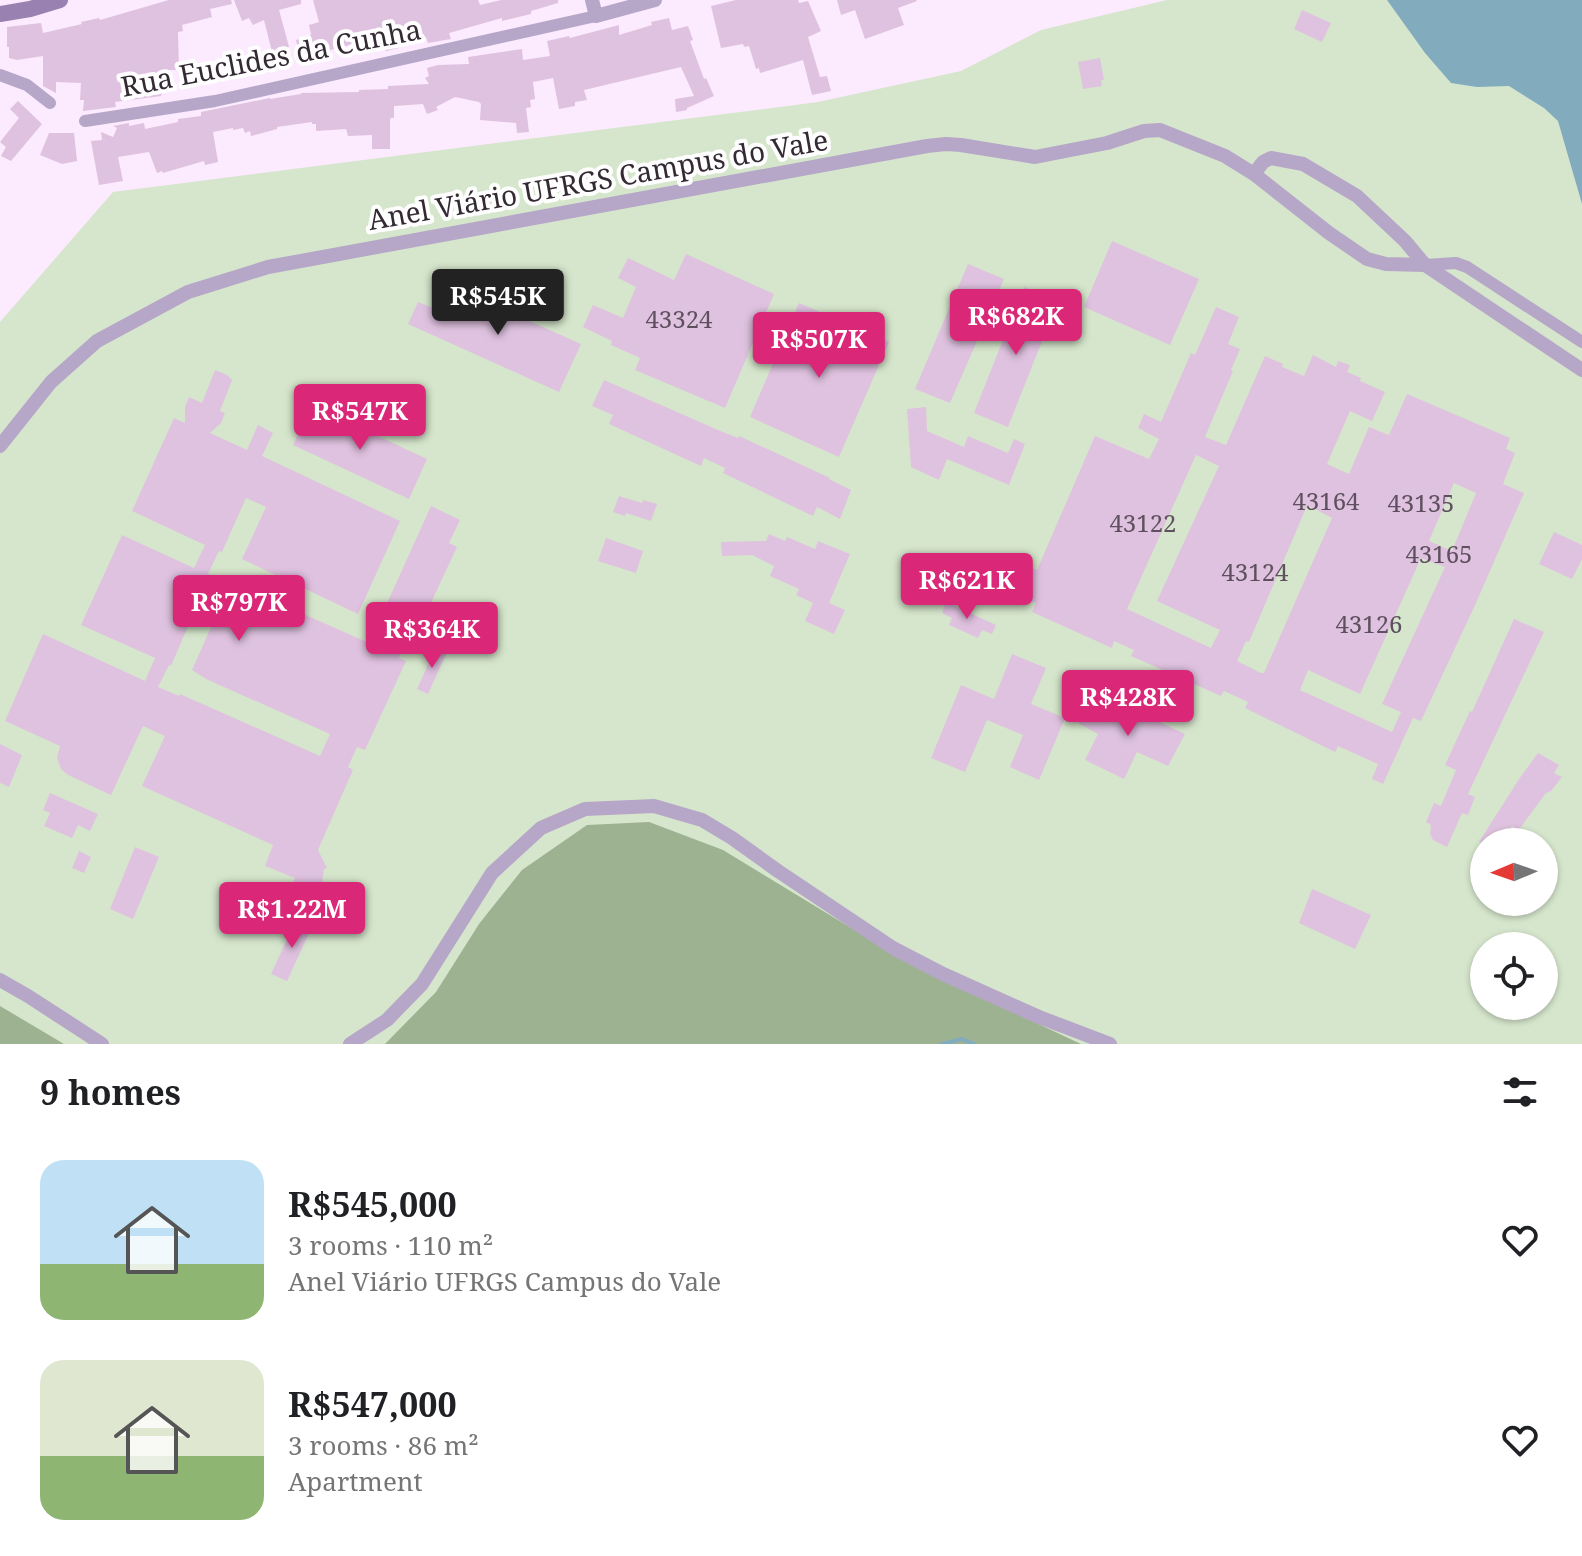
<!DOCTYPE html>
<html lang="en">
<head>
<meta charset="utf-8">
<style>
  body { margin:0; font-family:"Noto Serif",serif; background:#f6f6f6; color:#202124; height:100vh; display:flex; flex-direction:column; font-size:30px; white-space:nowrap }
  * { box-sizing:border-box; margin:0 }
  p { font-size:26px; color:#757577 }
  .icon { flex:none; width:44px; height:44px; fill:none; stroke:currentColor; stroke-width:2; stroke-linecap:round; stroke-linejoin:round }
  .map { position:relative; height:1044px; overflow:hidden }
  .side { display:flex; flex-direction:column; background:#fff; flex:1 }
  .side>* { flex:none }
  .needle { width:52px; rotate:268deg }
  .buttons { position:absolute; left:1470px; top:828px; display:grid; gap:16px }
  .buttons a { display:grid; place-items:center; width:88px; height:88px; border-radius:50%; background:#fff; box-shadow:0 2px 6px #0004; font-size:40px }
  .price { position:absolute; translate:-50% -68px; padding:0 18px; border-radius:8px; background:#db2777; color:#fff; font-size:26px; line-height:52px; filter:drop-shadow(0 2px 4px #0008) }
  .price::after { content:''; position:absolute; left:50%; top:48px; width:24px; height:18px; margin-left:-12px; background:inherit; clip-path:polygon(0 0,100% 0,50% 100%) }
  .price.selected { background:#222; color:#fff }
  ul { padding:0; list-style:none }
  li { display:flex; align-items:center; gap:24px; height:200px; padding:0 40px }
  li span { display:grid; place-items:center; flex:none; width:224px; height:160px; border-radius:24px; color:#555 }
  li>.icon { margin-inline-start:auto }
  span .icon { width:96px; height:96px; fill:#fffc; stroke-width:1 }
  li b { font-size:34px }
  h2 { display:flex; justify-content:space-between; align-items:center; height:96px; padding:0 40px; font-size:34px }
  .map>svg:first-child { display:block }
</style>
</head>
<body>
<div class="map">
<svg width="1582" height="1044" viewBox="0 0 1582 1044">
  <rect width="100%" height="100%" fill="#fceafe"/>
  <path fill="#d6e6cc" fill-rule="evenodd" d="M1167 0H1582V1044H0V322L113 192 818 102 961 71 1041 30ZM1484 842H1544V902H1484ZM1484 946H1544V1006H1484Z"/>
  <g fill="#9db291">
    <polygon points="649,822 723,850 907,962 1081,1044 385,1044 436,992 479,924 522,870 587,825"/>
    <polygon points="0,1006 64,1044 0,1044"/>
  </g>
  <polygon fill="#83abbe" points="1387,0 1582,0 1582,204 1558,121 1544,108 1509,86 1477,87 1451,83 1425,53"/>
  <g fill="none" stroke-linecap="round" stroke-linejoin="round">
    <polyline stroke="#83abbe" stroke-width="4" points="942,1044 962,1039 974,1044"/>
  </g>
  <g fill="#dfc2df" fill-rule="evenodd">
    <polygon points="169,0 231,0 232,4 210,9 212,17 182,25 183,31 178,32 179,70 164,70 161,96 115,102 116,107 83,111 84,100 80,100 81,83 56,82 56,93 43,86 43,56 17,60 9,58 9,47 7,47 7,27 41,23 43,33 82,24 81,22 99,18 100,20"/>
    <polygon points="234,0 301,0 301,4 279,10 289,47 272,52 264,20 253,25 249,18 242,21"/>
    <polygon points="313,0 478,0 480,5 501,0 558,0 558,3 531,11 531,14 502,21 502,18 449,33 451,39 428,43 426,37 398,45 399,48 386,51 384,43 359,49 357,43 330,50 331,55 301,62 296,40 310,36 311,34 309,25 319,22"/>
    <polygon points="736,0 798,0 799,3 808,1 821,31 808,37 820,77 827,76 831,91 812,95 803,60 760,73 759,68 756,69 749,46 744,47 743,44 721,48 711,6"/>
    <polygon points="837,0 916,0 917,1 898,8 904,25 865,39 855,10 841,15"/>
    <polygon points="1302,10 1331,23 1322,42 1294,29"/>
    <polygon points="669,18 672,30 688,26 693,40 690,41 704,79 706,78 714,96 687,108 687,110 676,112 675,99 694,96 681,67 584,90 587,100 575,102 575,106 559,109 553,78 533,82 535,99 530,100 531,107 526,108 529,132 517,133 516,123 480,120 481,104 479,102 455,97 436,107 438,110 427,114 423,104 394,106 394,118 391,118 390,120 390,149 372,149 372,135 348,136 346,129 316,131 316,124 312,124 312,122 277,127 277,129 251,136 250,131 245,133 243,128 233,130 233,128 213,132 218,162 205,165 204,161 163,173 162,171 157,173 149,152 118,157 123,181 99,185 91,141 102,140 101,132 113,137 117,128 113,126 129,123 129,126 144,123 145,129 178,122 178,119 201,116 201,112 270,98 270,99 301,94 301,93 359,92 359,90 388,89 388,86 429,84 425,78 429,76 427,68 438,65 469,64 468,57 522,49 523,60 550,56 547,41 569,36 570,38 619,25 619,35 652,25 651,22"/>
    <polygon points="1100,58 1104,80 1101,80 1102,86 1083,89 1078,62"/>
    <polygon points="18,101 42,124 11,161 1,156 6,147 0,142 19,118 10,109"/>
    <polygon points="49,133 74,133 77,161 62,164 40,155"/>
    <polygon points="1112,241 1199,279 1170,345 1084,307"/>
    <polygon points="686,254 774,294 725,408 635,370 640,358 611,345 612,341 583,327 593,305 623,318 636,287 618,278 628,258 674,280"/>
    <polygon points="968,264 1004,279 950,403 915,389"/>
    <polygon points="446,284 581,344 559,392 408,324 418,302 435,309"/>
    <polygon points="1024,287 1058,301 1008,427 974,413"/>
    <polygon points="799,303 889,342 839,457 750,417"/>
    <path d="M1216 307 1239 317 1228 344 1240 349 1231 370 1233 371 1205 437 1226 445 1265 356 1283 364 1282 367 1304 376 1313 355 1336 367 1338 361 1350 365 1347 372 1361 378 1360 381 1385 392 1372 421 1350 411 1327 464 1349 474 1369 427 1389 435 1407 394 1510 438 1506 449 1515 453 1503 484 1524 493 1476 603 1421 721 1413 718 1383 784 1372 779 1378 764 1338 746 1335 752 1245 708 1248 702 1224 691 1221 696 1131 656 1134 650 1114 641 1112 648 1032 612 1036 603 1004 590 1016 561 1037 570 1095 436 1149 459 1159 439 1138 428 1144 414 1161 422 1191 353 1195 355ZM1196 455 1219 466 1157 601 1220 630 1211 648 1127 609ZM1454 483 1476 493 1452 551 1429 541ZM1309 506 1332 518 1264 673H1261L1237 661 1246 641 1249 642 1306 508ZM1421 558 1445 567 1382 704 1401 712 1392 732 1300 690 1308 670 1360 694Z"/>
    <polygon points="215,370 227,375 232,380 220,411 225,413 221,423 210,433 247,450 258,425 273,433 262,456 400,521 358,614 242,559 266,507 246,498 222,552 219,551 208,574 210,575 171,666 169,665 158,687 179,696 180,694 320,756 330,734 206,679 192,670 231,582 369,643 431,506 460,520 449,543 457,547 415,637 410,634 399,658 406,661 365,750 357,747 348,767 353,770 318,850 327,868 324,869 322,883 317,890 310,892 293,883 295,878 265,866 273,845 142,786 165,736 143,726 111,795 68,775 61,769 57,758 60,746 5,721 43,634 145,681 155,658 81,625 122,535 194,568 205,545 132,511 174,418 185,423 185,407 189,397 202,403"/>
    <polygon points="604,380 718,430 738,438 739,436 830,478 829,479 851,490 840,519 817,507 813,516 723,473 725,468 704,458 701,466 609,424 613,415 592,406"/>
    <polygon points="311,405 427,459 409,499 293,445"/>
    <polygon points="926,407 927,431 964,447 968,436 1008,453 1014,439 1025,444 1009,485 947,459 939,480 911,467 907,409"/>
    <polygon points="619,496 642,503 643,500 657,504 651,521 626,513 625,516 613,512"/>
    <polygon points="1554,532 1582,545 1582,559 1572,579 1539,564"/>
    <polygon points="769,534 785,541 787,537 815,549 818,541 850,554 829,603 845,610 834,634 805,621 813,603 796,595 799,589 770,576 774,566 752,555 722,556 721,542 766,541"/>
    <polygon points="606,538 643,551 636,573 598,561"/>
    <polygon points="946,602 996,625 992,634 982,630 978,638 949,625 952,618 942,613"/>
    <polygon points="1514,619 1544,632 1468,794 1475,797 1468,815 1462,813 1447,847 1433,840 1430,834 1431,825 1426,822 1434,803 1441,806 1456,770 1445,765 1470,711 1472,712"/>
    <polygon points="437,645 448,650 428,694 417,689"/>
    <polygon points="1012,654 1046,668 1031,704 1065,718 1039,780 1010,767 1023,735 987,720 965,772 931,758 961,685 994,699"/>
    <polygon points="1108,698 1185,734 1168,766 1137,752 1124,779 1085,760 1098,734 1078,723"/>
    <polygon points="0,744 22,755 9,787 0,783"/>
    <polygon points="1538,753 1559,765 1554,773 1562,777 1551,791 1546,793 1518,831 1512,826 1502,838 1499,836 1494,842 1479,842 1519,779"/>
    <polygon points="50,793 98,814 90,831 78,825 72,838 44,826 50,813 43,810"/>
    <polygon points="135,847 159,857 133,919 110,909"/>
    <polygon points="79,851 91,857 84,873 72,868"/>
    <polygon points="1312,889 1371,915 1355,949 1299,923"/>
    <polygon points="296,920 312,927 287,981 271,974"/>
  </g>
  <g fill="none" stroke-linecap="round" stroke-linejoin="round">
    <g stroke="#b6a6c8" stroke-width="12">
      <polyline points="0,75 27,85 50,103"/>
      <polyline points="85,121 215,101 596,16"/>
      <polyline points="1425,265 1456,263 1467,267 1582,342"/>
    </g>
    <g stroke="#b6a6c8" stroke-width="14">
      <polyline points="592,0 596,16 655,0"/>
      <polyline points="1254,174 1263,162 1271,158 1303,164 1357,196 1405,241 1425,265 1582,370"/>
      <polyline points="0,446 51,382 97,341 188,292 268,267 927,146 946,144 961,145 1035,157 1107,143 1144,131 1160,130 1225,156 1254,174 1329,233 1367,259 1386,264 1425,265"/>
      <polyline points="0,980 28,996 102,1044"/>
      <polyline points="350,1044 387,1020 422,984 492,873 541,828 585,809 654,806 702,820 732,838 778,871 893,948 943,974 1039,1017 1110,1044"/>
    </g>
    <polyline stroke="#9982b2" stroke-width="16" points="0,14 30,9 60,0"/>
  </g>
  <g text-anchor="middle" stroke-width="8" stroke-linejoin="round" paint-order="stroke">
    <g font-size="24" fill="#5e505e">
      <text x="679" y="328">43324</text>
      <text x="1326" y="510">43164</text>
      <text x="1421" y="512">43135</text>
      <text x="1143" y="532">43122</text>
      <text x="1439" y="563">43165</text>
      <text x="1255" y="581">43124</text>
      <text x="1369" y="633">43126</text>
    </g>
    <g font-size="28" fill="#332a33" stroke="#fefefe">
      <text transform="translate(271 58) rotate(-11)" y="10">Rua Euclides da Cunha</text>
      <text transform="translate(598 180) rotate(-10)" y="10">Anel Viário UFRGS Campus do Vale</text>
    </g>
  </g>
</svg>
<div class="buttons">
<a><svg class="needle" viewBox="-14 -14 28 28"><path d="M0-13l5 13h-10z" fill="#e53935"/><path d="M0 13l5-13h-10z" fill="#757577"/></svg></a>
<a><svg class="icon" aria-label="locate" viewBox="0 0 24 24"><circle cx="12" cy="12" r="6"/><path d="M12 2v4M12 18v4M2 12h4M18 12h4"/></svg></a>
</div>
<b class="price selected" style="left:498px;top:337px">R$545K</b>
<b class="price" style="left:1016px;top:357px">R$682K</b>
<b class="price" style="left:819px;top:380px">R$507K</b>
<b class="price" style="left:360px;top:452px">R$547K</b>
<b class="price" style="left:967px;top:621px">R$621K</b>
<b class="price" style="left:239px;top:643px">R$797K</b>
<b class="price" style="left:432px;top:670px">R$364K</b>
<b class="price" style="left:1128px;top:738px">R$428K</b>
<b class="price" style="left:292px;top:950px">R$1.22M</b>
</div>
<section class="side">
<h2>9 homes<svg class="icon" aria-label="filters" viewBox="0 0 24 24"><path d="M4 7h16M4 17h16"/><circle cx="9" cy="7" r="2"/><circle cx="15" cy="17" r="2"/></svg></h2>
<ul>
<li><span style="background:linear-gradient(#bfe0f5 65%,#8fb573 0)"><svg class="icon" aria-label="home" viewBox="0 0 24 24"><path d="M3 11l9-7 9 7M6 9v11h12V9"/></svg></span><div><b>R$545,000</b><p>3 rooms · 110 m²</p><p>Anel Viário UFRGS Campus do Vale</p></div><svg class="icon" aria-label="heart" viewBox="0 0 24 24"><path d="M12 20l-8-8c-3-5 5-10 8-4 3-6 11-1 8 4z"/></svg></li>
<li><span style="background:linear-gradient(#dfe7d0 60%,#8fb573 0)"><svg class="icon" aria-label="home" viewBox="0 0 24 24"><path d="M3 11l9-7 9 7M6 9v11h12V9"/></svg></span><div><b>R$547,000</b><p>3 rooms · 86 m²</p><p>Apartment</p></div><svg class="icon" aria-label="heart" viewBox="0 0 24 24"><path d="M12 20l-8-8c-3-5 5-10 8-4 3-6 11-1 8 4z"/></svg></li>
</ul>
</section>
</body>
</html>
